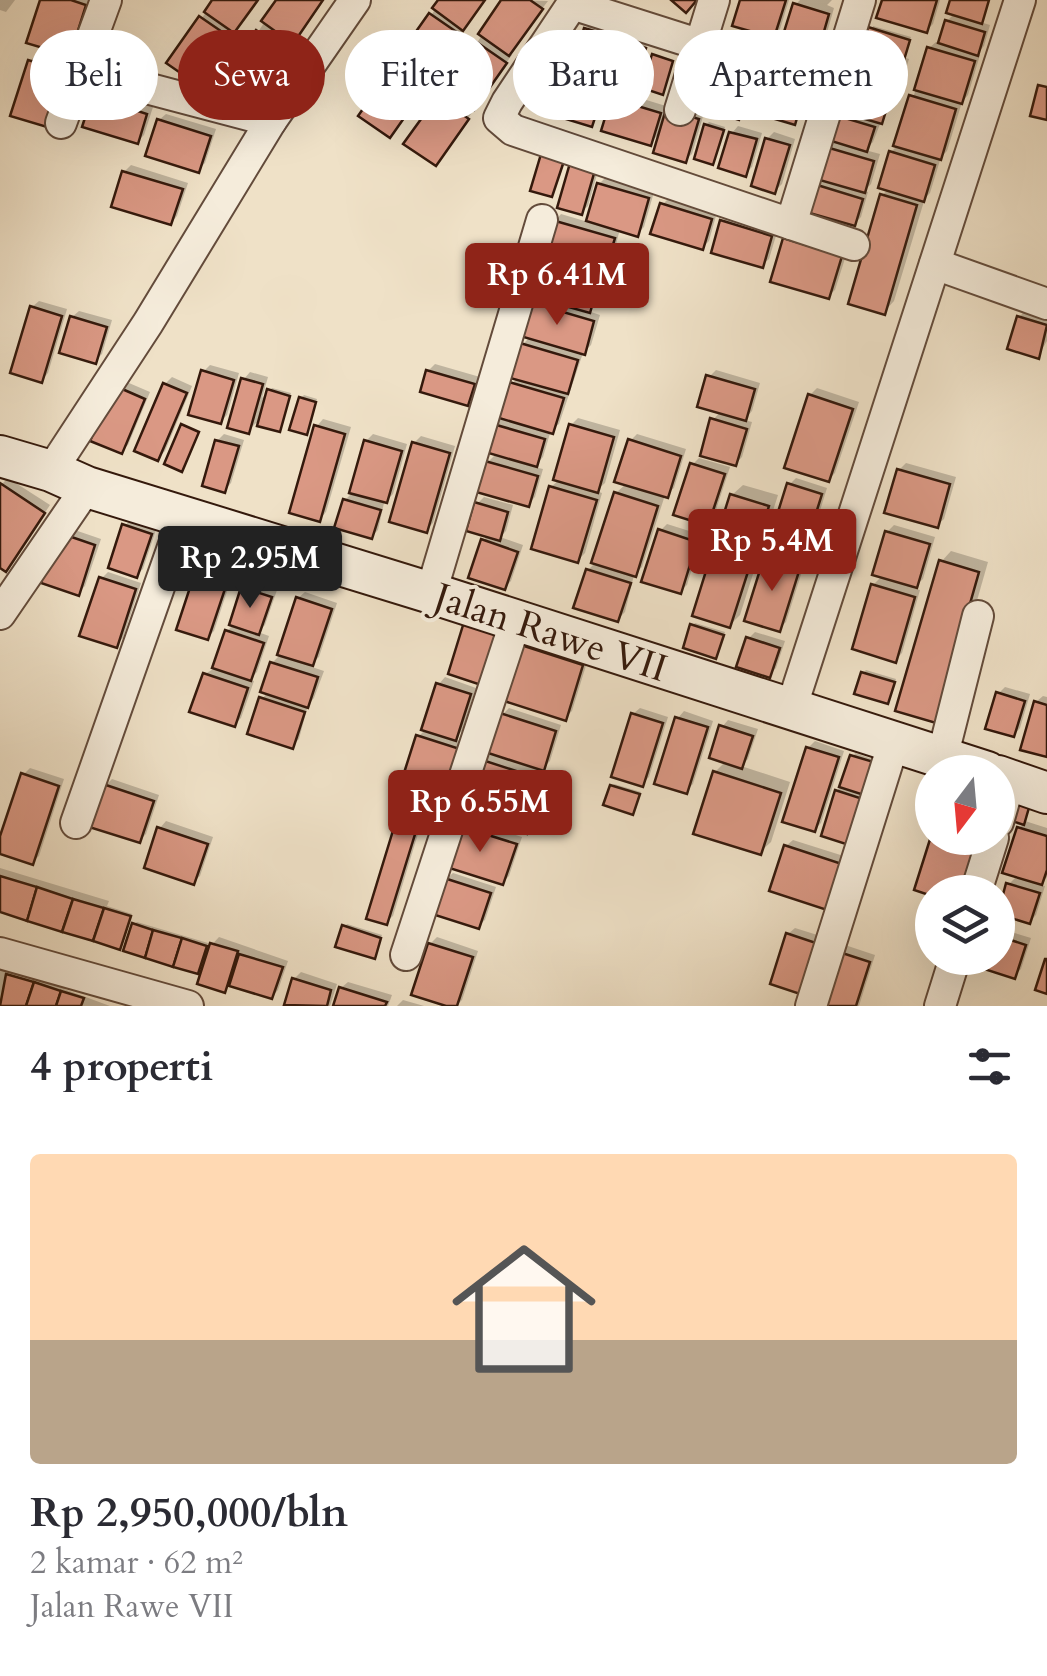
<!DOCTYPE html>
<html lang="id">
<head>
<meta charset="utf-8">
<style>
  body { margin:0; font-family:Cardo,serif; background:#f2f2f3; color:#2b2b33; height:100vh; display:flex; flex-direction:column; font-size:38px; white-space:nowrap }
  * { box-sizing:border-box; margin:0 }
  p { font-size:32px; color:#7c7c81 }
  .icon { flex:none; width:55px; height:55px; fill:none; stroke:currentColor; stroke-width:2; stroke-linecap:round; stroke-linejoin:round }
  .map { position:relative; height:1006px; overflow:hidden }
  .drawer { display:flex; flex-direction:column; background:#fff; flex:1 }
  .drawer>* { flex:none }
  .top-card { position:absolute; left:30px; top:30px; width:988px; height:90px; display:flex; gap:20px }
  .needle { width:65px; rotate:196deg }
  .buttons { position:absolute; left:915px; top:755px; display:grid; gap:20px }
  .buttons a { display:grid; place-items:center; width:100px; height:100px; border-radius:50%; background:#fff; box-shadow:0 10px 40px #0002; font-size:50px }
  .price { position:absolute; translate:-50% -85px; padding:0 22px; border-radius:10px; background:#8f2418; color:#fff; font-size:32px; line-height:65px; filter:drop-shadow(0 2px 5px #0008) }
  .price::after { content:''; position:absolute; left:50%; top:60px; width:30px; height:22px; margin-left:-15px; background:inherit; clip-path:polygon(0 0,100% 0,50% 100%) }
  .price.on { background:#222; color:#fff }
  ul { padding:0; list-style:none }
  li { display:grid; align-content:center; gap:20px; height:530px; padding:0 30px }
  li+li { border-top:2px solid #e1e1e2 }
  li span { display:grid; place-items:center; height:310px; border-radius:10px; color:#555 }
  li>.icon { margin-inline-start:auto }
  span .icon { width:180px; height:180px; fill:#fffc; stroke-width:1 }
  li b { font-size:42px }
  h2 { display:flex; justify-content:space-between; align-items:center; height:120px; padding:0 30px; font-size:42px }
  .pill { padding:0 35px; border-radius:45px; background:#fff; box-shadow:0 10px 40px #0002; font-size:35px; line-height:90px }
  .pill.on { background:#8f2418; color:#fff }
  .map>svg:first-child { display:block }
</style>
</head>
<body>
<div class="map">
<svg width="1047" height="1006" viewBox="0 0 1047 1006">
  <rect width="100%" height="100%" fill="#efe1c7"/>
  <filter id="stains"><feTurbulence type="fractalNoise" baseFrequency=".002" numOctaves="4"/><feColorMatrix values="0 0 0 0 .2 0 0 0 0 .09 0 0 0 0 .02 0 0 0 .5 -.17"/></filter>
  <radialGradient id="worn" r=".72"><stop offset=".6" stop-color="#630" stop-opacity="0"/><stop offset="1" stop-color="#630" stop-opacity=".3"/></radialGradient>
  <g fill="#0003">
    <polygon points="0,0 15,0 6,12 0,10"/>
    <polygon points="42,0 90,0 76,47 69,53"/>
    <polygon points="215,0 257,0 205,75 170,62"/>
    <polygon points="279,0 323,0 261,89 258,32"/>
    <polygon points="441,0 484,0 397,128 362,115 402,61"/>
    <polygon points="504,0 548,1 508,53 512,55 471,109 473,111 442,156 407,143 448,89"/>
    <polygon points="743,0 789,0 780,29 773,36"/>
    <polygon points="800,0 832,0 827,5 834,8 822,50 815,56 795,5"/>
    <polygon points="884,0 940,0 933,24 926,31"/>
    <polygon points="953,0 989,0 980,22 990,25 984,46 977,54 980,55 968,95 962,102 947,151 941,157 930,193 925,198 894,301 884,312 882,195 889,189 891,152 898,145 929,48 936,42 940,43 947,21 955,13"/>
    <polygon points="593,23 623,32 611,72 604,79 586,29"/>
    <polygon points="873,26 911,37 903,57 909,59 901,84 895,91 863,54 870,47"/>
    <polygon points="736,37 770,48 762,76 754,83 745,110 738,117 713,79 720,72 729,44"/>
    <polygon points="632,40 647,45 632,88 629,43"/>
    <polygon points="37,54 70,64 53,118 30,61"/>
    <polygon points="780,55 816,65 801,115 794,122 773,61"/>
    <polygon points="565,73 608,86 598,117 591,124 559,80"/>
    <polygon points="851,90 889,101 873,142 865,150 880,154 871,184 864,191 868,192 861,217 854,224 816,185 823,178 828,148 836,140 838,116 844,110"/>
    <polygon points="101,91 153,107 144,135 137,142 94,98"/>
    <polygon points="620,92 666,106 663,116 675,104 704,113 692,154 685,160 662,131 650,143 613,99"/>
    <polygon points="166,114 216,129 205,163 198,170 159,120"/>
    <polygon points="709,122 725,127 712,162 706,125"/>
    <polygon points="738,126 762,133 752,167 745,174 732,133"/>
    <polygon points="774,132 795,139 782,184 775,191 767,139"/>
    <polygon points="600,164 588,206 581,212 560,206"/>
    <polygon points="131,165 188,183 177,216 171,223 124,172"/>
    <polygon points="606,177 654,192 644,227 637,234 620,229 610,267 600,277 603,278 596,303 588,311 600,315 591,345 583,353 559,424 551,430 543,457 534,467 543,469 535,497 528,504 488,462 497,453 495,425 502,418 512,384 518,377 522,345 531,336 531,304 540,296 547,271 556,261 555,221 561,214 588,222 599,184"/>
    <polygon points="669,198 717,212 709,241 702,248 662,205"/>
    <polygon points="729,215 778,229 769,259 762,265 722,221"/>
    <polygon points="792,233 848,249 835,290 828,296 785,240"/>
    <polygon points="39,301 67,309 48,373 42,380 32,307"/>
    <polygon points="1026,310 1047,317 1047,341 1038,356 1019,317"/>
    <polygon points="79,311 112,320 102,354 95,361 72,317"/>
    <polygon points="435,364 480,377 474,397 468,403 428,371"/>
    <polygon points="210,365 239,373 227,415 220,422 203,372"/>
    <polygon points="716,370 760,383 752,411 744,420 752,422 742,457 736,463 713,420 721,411 709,377"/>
    <polygon points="250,372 268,377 262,398 272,388 291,393 279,430 256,423 248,431 244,379"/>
    <polygon points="172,377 192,386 165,451 158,458 165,384"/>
    <polygon points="122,380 150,392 128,445 121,451"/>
    <polygon points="817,388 859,402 835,473 828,480 810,395"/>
    <polygon points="304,395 317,399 306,433 301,398"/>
    <polygon points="578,418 620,430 605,483 596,491 602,493 585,553 578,560 551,487 560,479 571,425"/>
    <polygon points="323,419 351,427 326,512 320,519 317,426"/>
    <polygon points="224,434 244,440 231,483 225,490 217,441"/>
    <polygon points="373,434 407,444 393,494 384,503 378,530 372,536 345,500 354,491 366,441"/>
    <polygon points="637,434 686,449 674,488 665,495 642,567 634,575 625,612 618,619 588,570 594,564 616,493 627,483 630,441"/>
    <polygon points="421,436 455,446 433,523 426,530 414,443"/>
    <polygon points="699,458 730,467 714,516 707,523 692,465"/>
    <polygon points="906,463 956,477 944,519 937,525 899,470"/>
    <polygon points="8,478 50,505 12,562 0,565 0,486"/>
    <polygon points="796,478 827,488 814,530 807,536 789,485"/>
    <polygon points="743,485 778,495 740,615 730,625 732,495"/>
    <polygon points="484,497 513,505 506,531 500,537 523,545 511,581 504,588 483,541 488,535 477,504"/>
    <polygon points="131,519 157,527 143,569 136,575 125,526"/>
    <polygon points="667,524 702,535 687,585 680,591 660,531"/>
    <polygon points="894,525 935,537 923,579 913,588 920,590 902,653 895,660 873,585 882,576 887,532"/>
    <polygon points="66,527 101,539 85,586 78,593"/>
    <polygon points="951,551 988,562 946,709 941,562"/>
    <polygon points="209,552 237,561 214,631 207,638 202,558"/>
    <polygon points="774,552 805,562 786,622 779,629 767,559"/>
    <polygon points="108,572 141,583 123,638 116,645 101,579"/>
    <polygon points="250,582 277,590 265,625 258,632 269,636 257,672 249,680 254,681 241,718 234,725 205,674 215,668 227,631 234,624 243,588"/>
    <polygon points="305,592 337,603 319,657 309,666 324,671 314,698 308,705 299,739 292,746 262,699 268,692 272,663 282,653 298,598"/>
    <polygon points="695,623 725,632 716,656 692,626"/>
    <polygon points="755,632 785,641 776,668 769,675 748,639"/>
    <polygon points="531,640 588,659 572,711 565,718 524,647"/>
    <polygon points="866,670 896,679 888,702 863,673"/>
    <polygon points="445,677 476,688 462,731 454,739 468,744 457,779 418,737 424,731 439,684"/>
    <polygon points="1005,687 1030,694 1020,728 1014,735 998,694"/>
    <polygon points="1043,696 1047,697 1047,754 1036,702"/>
    <polygon points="509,708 561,725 550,761 540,771 549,774 533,824 526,831 462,811 485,753 490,754 502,715"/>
    <polygon points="640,708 668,717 649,777 642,784 633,714"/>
    <polygon points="684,711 713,721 693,784 686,791 678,718"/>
    <polygon points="728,720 758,729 748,759 741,766 790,782 771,842 760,852 715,772 726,761 722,727"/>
    <polygon points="815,741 844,751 821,823 814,830 808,748"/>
    <polygon points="855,753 878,761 858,836 837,792"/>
    <polygon points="30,768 64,779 39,856 32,862 0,852 23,775"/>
    <polygon points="112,779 159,795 146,834 139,841 105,786"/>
    <polygon points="614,784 641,792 632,812 612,786"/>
    <polygon points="1031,802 1025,821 1047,828 1047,877 1039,885 1045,886 1036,915 1029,922 1009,884 1018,875 1019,828 1025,822 1006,816"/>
    <polygon points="404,819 421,824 393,916 386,922 398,826"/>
    <polygon points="465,819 522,837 509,876 503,882 446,864"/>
    <polygon points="166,821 213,837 200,876 193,882 160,828"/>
    <polygon points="793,840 850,858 836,901 786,846"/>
    <polygon points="0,868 109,901 107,906 132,914 122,944 119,947 0,910"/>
    <polygon points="453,873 496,887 485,920 478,926 446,879"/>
    <polygon points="137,922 208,943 206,951 219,937 288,961 278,990 272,997 231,984 224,990 207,962 197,972 134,924"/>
    <polygon points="347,924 382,935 374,956 344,927"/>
    <polygon points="795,928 827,938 812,986 788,934"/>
    <polygon points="1001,929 1031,938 1021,969 1014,976 984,966 987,958 998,958 998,932"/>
    <polygon points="437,937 478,951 462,1000 456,1006 430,944"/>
    <polygon points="845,945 875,955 859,1006 827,1006"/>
    <polygon points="15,968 66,985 64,989 110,1006 0,1006 0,969 11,972"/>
    <polygon points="301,972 337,984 330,1006 287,1003 294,979"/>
    <polygon points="348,982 392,995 388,1006 336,1006 341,988"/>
    <polygon points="403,1000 424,1006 397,1006"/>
  </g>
  <g fill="#da9884" stroke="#34190c" stroke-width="2.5">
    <polygon points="40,0 71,0 86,5 70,56 26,43"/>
    <polygon points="212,0 258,0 234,33 204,12"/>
    <polygon points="276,0 323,0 293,44 261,21"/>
    <polygon points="438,0 485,0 463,31 432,8"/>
    <polygon points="501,0 530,0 543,9 509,56 478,34"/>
    <polygon points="671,0 697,0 686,13"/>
    <polygon points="740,0 786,0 774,38 732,26"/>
    <polygon points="882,0 937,0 927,33 876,18"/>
    <polygon points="950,0 989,0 982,24 946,13"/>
    <polygon points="793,3 829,14 816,59 779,48"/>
    <polygon points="429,13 461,35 428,83 396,60"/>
    <polygon points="199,16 231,38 198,85 166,63"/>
    <polygon points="945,20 985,32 978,56 938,43"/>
    <polygon points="868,27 910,40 904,60 863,48"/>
    <polygon points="584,28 618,38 604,82 571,72"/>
    <polygon points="256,30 288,52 254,99 223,77"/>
    <polygon points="475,41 507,63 474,110 442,88"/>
    <polygon points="627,42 646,48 633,90 614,85"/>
    <polygon points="726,43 765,54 756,86 717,75"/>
    <polygon points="927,47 975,61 962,104 914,90"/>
    <polygon points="861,53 903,66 895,94 853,81"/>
    <polygon points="652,54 673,61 663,95 642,88"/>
    <polygon points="28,60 65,71 47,127 10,116"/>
    <polygon points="771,60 810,72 795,125 755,113"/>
    <polygon points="391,69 423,91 390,138 358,116"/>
    <polygon points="711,78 749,89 739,120 702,108"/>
    <polygon points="556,79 603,93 592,127 546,113"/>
    <polygon points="1038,85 1047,87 1047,120 1030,116"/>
    <polygon points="846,91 888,104 882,124 840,112"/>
    <polygon points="909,95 956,109 941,160 893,146"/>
    <polygon points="92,96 147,114 138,144 82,127"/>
    <polygon points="437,97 469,119 436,166 403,144"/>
    <polygon points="611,98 661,113 651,146 601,131"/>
    <polygon points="666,109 699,119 686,163 653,153"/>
    <polygon points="835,115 875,127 867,152 828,140"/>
    <polygon points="157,119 211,136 199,173 145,156"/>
    <polygon points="704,124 724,130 713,165 694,159"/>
    <polygon points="729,132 757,139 746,177 718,168"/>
    <polygon points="765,138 790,145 775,194 751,186"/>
    <polygon points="826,147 874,161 865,193 816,179"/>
    <polygon points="889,151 935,165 924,202 878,188"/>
    <polygon points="541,154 564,161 552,197 530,191"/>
    <polygon points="570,163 595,170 582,215 557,208"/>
    <polygon points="122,171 183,189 171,225 111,207"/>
    <polygon points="597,183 649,198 638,237 586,221"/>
    <polygon points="814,184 863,199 855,226 806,212"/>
    <polygon points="880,194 917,205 885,315 848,304"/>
    <polygon points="660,203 712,219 703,250 650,234"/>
    <polygon points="552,220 615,238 603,277 541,259"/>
    <polygon points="720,220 772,236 763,268 711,253"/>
    <polygon points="783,238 842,256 829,299 770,282"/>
    <polygon points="544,270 598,285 590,313 536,298"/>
    <polygon points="529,302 594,321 585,355 520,336"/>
    <polygon points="30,306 62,316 42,383 10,373"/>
    <polygon points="70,316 107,327 96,364 59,353"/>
    <polygon points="1017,316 1047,325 1039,359 1007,349"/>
    <polygon points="520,343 578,360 568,394 510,378"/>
    <polygon points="201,370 234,380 221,424 188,415"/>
    <polygon points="426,370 475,384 468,406 420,392"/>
    <polygon points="706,375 755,389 746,421 697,407"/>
    <polygon points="241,378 263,384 249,434 227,428"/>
    <polygon points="509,382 564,398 553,434 499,418"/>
    <polygon points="163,383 187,393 158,461 134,451"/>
    <polygon points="113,385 145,399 122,454 90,441"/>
    <polygon points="267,389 290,396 280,432 257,426"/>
    <polygon points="808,394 853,409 829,482 784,468"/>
    <polygon points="299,397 316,402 307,435 289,430"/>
    <polygon points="710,418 747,429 736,466 700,456"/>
    <polygon points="181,424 199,432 182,472 164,464"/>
    <polygon points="493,424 545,439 537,467 485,452"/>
    <polygon points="569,424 614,437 598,493 553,480"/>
    <polygon points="314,425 345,434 320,522 289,513"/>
    <polygon points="628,439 681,456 668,498 614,482"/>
    <polygon points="215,440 239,446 225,493 202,486"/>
    <polygon points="364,440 402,451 387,503 349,493"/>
    <polygon points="412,442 450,453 427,533 389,522"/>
    <polygon points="485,461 538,476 529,507 476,492"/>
    <polygon points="690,463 725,474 708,526 673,515"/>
    <polygon points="897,469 950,484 938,528 884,513"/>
    <polygon points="0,483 45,513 6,572 0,568"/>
    <polygon points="787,483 822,494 808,539 773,528"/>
    <polygon points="549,486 597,500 578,563 531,549"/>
    <polygon points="614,492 658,506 636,577 591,563"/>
    <polygon points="730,494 769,506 730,628 692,616"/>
    <polygon points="343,499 381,510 372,539 334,528"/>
    <polygon points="474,502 508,512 500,541 466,531"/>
    <polygon points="122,524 152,534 137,578 108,568"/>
    <polygon points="658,529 697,542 681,594 641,582"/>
    <polygon points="885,531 930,544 917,588 872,575"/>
    <polygon points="57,532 95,545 79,596 41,583"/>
    <polygon points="481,539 518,552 505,590 468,578"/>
    <polygon points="200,557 232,568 208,640 176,630"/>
    <polygon points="764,557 800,568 780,632 744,621"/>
    <polygon points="939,560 979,572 936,723 895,711"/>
    <polygon points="586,569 631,583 618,622 573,608"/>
    <polygon points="99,577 136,589 117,648 79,636"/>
    <polygon points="871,584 915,597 896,663 852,649"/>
    <polygon points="241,587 272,597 259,635 229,625"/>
    <polygon points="296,597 332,609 313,666 277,655"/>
    <polygon points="464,622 501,634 484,686 448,674"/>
    <polygon points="690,624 724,635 716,659 683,648"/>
    <polygon points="225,630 264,643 251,681 212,668"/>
    <polygon points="746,637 780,648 770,678 736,667"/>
    <polygon points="521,645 583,665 566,721 504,701"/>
    <polygon points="270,662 318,677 308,708 260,692"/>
    <polygon points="861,672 895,682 888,704 854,694"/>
    <polygon points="203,673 248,688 235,727 189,712"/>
    <polygon points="436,683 471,694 456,741 421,730"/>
    <polygon points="996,692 1025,701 1014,737 985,729"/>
    <polygon points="259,697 305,712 293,749 247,734"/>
    <polygon points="1034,701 1047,705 1047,757 1020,750"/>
    <polygon points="500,713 556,731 544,771 488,753"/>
    <polygon points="631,713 663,723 643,787 611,777"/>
    <polygon points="675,717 708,727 687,794 654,784"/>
    <polygon points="719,725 753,736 742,769 709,758"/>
    <polygon points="416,735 463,750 450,788 404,773"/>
    <polygon points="806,747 839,757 815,832 782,822"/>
    <polygon points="850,755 877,763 867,796 839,787"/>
    <polygon points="476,758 544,780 527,834 459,812"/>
    <polygon points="713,771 781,793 761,855 693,834"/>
    <polygon points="21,773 59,786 33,865 0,854 0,836"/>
    <polygon points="103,784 154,801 140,843 89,827"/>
    <polygon points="610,785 640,794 633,815 603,805"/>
    <polygon points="835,790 866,800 852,846 821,836"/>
    <polygon points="1009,797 1030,804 1024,825 1003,818"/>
    <polygon points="395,824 416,831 387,925 366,919"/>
    <polygon points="456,825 517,844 503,885 443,866"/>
    <polygon points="157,827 208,844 194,885 144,868"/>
    <polygon points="1017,827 1047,836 1047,870 1042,885 1002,873"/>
    <polygon points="932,833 932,838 983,838 965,892 932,892 932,896 914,890"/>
    <polygon points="784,845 845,865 830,911 769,891"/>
    <polygon points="0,876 37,887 27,921 0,912"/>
    <polygon points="444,878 491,893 479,929 432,914"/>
    <polygon points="1006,883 1040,893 1030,924 998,914"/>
    <polygon points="37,887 73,899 62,932 27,921"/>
    <polygon points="73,899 104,908 93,941 62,932"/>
    <polygon points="104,908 131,916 120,950 93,941"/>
    <polygon points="132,923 153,930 145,958 123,951"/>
    <polygon points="342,925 381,938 375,959 335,947"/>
    <polygon points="153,930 182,938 173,967 145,958"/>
    <polygon points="786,933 822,945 806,996 770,984"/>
    <polygon points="998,936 1026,945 1015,979 981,968 984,958 998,958"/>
    <polygon points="182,938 207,946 198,974 173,967"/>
    <polygon points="210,943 238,951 225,993 197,984"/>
    <polygon points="428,943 473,957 457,1006 446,1006 411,995"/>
    <polygon points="836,951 870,962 856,1006 818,1006"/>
    <polygon points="239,954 283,967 272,999 229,986"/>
    <polygon points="1045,959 1047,959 1047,994 1035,990"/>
    <polygon points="6,974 34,982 26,1006 0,1006"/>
    <polygon points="292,978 331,990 327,1006 284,1005"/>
    <polygon points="34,982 61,991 56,1006 26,1006"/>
    <polygon points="339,987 387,1002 385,1006 333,1006"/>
    <polygon points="61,991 84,998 81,1006 56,1006"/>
  </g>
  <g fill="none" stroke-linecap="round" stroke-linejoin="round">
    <defs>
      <g id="minor">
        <polyline points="575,0 507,102 499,118 513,130 791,224 860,0"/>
        <polyline points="572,4 701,45"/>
        <polyline points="82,71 271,121"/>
        <polyline points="680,110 714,0"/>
        <polyline points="61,123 106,0"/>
        <polyline points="791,224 854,245"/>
        <polyline points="935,264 1047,304"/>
        <polyline points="51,471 148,323 271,121 355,0"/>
        <polyline points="431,593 542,220"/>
        <polyline points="0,614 87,487"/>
        <polyline points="791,709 1020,0"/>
        <polyline points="942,758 978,616"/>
        <polyline points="998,822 1010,780"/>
        <polyline points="76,823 184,516"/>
        <polyline points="976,892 993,838"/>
        <polyline points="0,953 188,1006"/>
        <polyline points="406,955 516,620"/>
        <polyline points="811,1006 894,742"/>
        <polyline points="940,1006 955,958"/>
      </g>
      <g id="secondary">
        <polyline points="0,456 51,471 87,487 431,593 987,772"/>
        <polyline points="998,776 1047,793"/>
      </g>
    </defs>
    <use href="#minor" stroke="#634b3b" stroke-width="34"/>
    <use href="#secondary" stroke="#34190c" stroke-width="44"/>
    <use href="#minor" stroke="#f5ecdb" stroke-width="30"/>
    <use href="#secondary" stroke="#f5ecdb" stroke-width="40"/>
  </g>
  <g text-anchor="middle" stroke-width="8" stroke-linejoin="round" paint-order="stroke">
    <g font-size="38" fill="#34190c" stroke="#f5ecdb">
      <text transform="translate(551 632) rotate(18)" y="13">Jalan Rawe VII</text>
    </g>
  </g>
  <rect width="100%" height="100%" filter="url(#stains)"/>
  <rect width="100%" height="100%" fill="url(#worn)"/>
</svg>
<div class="buttons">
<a><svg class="needle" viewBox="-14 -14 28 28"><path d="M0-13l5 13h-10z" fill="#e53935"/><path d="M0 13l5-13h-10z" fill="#7c7c81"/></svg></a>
<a><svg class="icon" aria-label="layers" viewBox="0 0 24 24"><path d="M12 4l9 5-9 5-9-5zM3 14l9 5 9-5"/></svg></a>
</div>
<b class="price" style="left:557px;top:328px">Rp 6.41M</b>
<b class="price" style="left:772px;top:594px">Rp 5.4M</b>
<b class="price on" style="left:250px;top:611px">Rp 2.95M</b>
<b class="price" style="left:480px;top:855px">Rp 6.55M</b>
<div class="top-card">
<a class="pill">Beli</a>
<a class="pill on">Sewa</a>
<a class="pill">Filter</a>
<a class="pill">Baru</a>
<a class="pill">Apartemen</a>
</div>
</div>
<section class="drawer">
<h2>4 properti<svg class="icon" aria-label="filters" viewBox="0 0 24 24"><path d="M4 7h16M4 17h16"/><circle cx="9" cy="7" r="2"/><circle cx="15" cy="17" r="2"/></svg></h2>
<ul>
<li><span style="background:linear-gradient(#ffd9b3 60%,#b9a48a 0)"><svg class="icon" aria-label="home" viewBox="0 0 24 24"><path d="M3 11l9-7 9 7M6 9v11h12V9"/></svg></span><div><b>Rp 2,950,000/bln</b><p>2 kamar · 62 m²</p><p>Jalan Rawe VII</p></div></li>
</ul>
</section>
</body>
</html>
